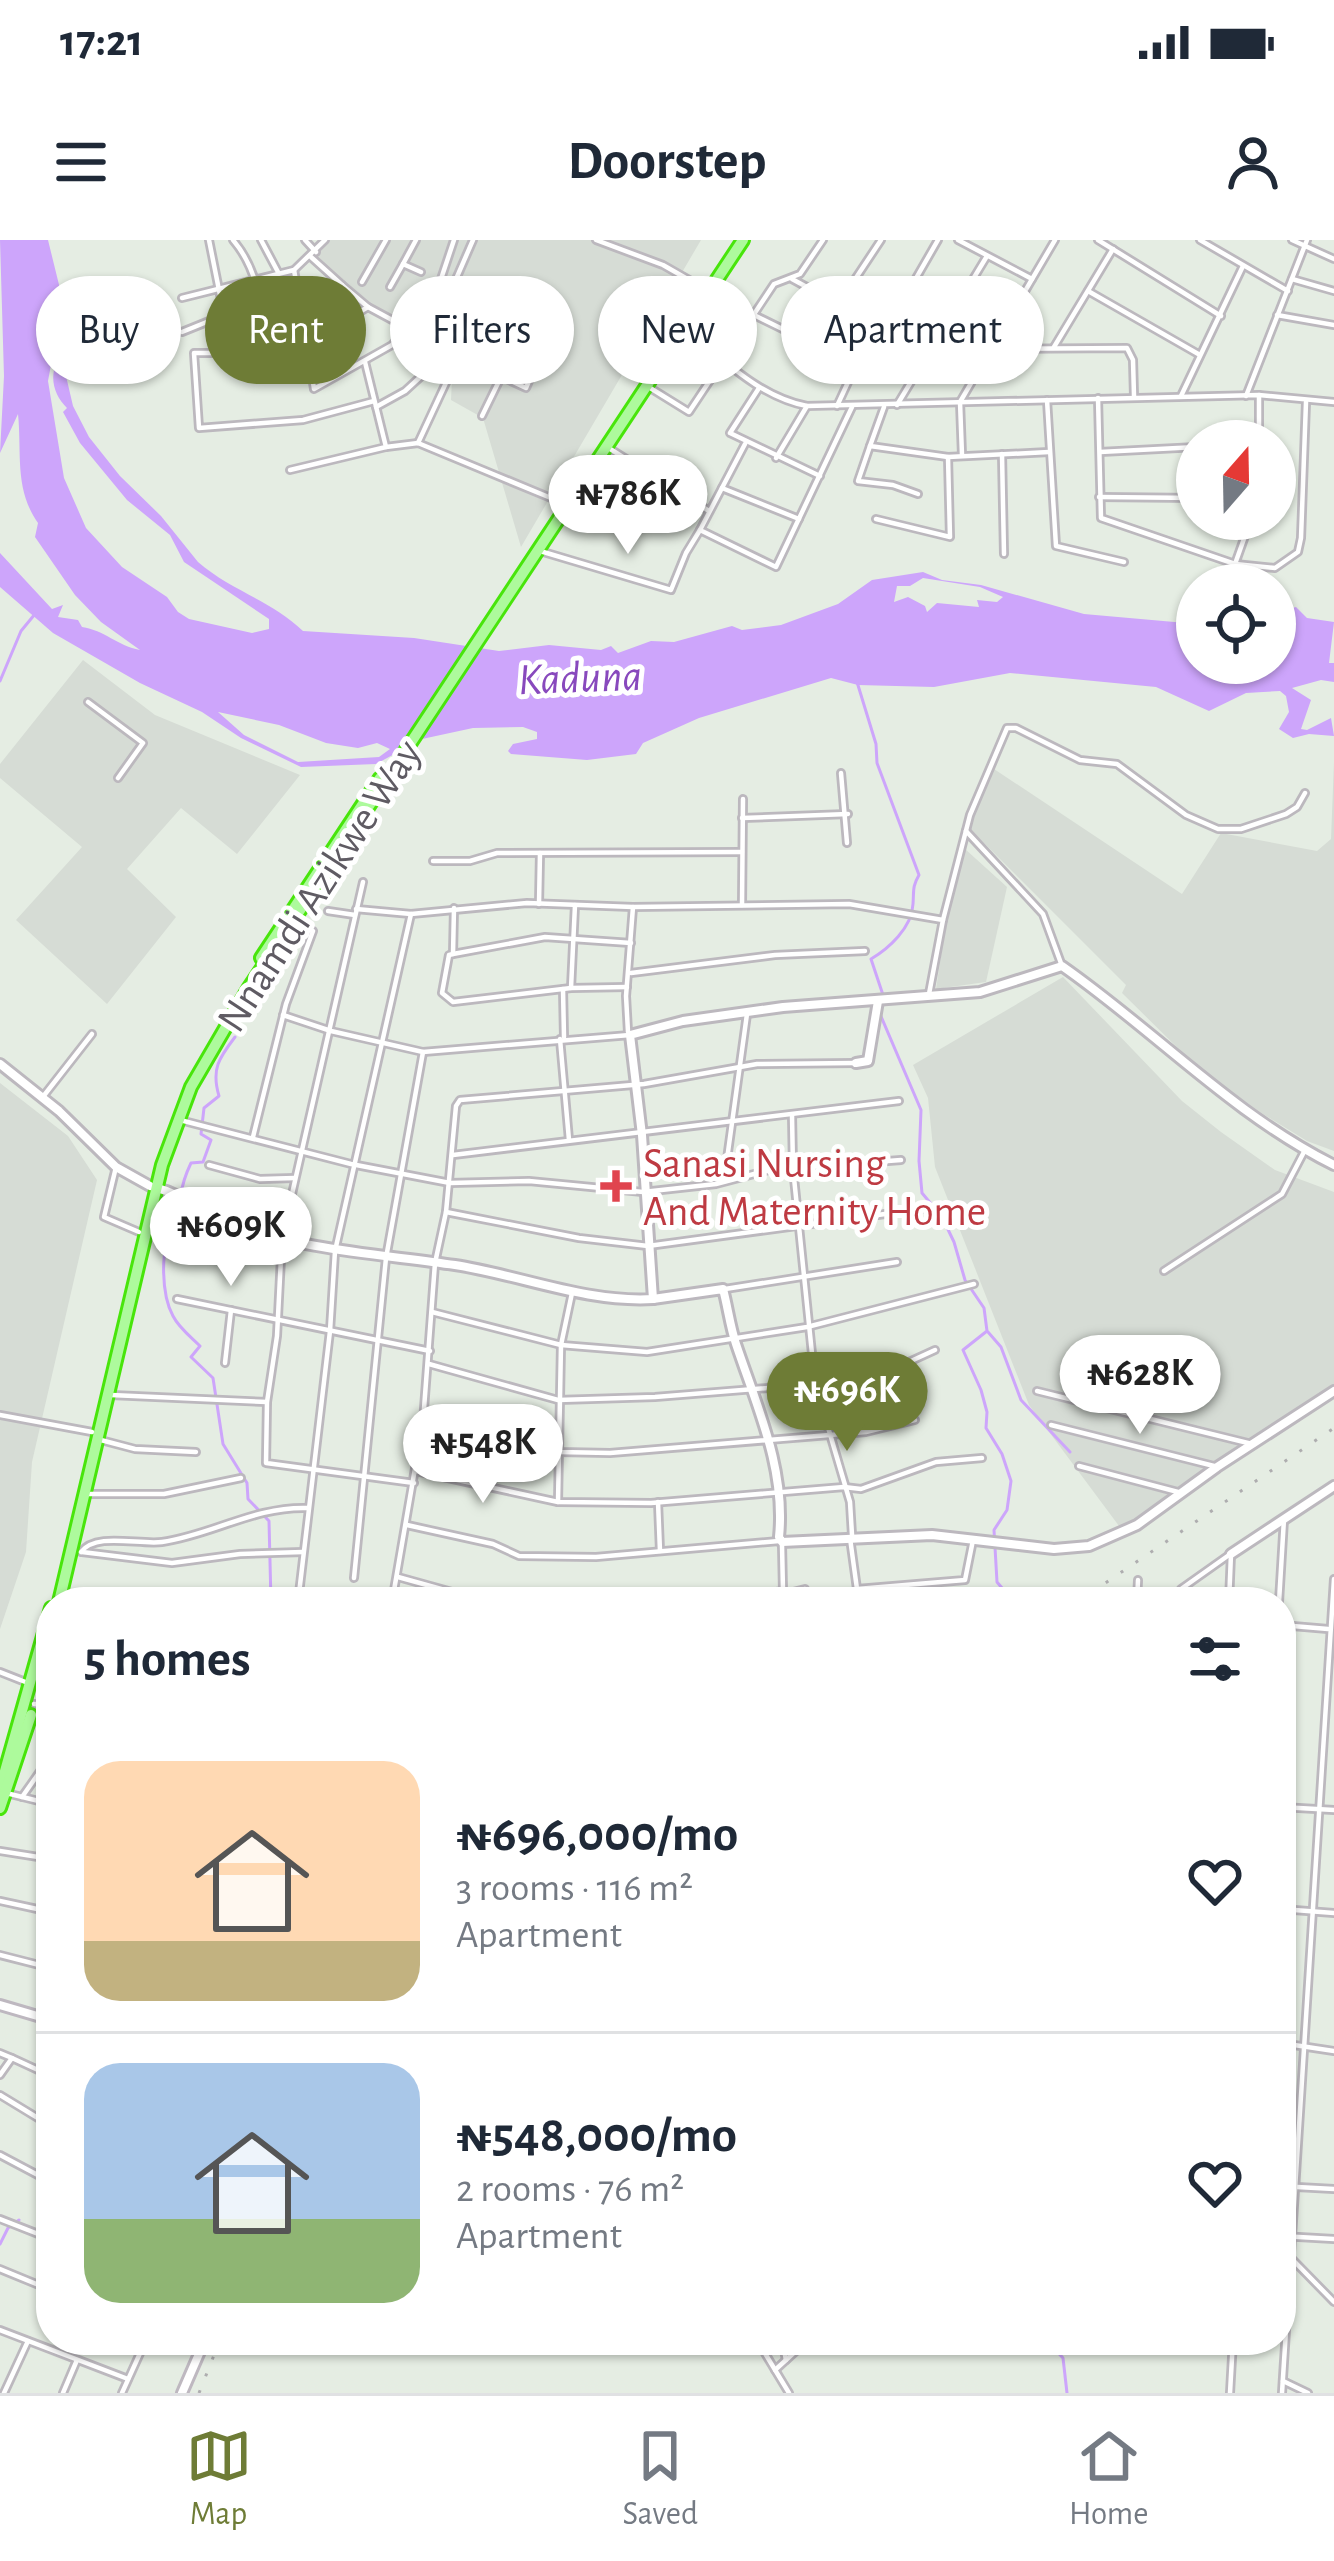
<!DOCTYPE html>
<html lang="en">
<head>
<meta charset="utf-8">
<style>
  body { margin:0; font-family:"Alegreya Sans",sans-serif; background:#f2f2f3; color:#1f2937; height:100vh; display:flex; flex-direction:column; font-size:45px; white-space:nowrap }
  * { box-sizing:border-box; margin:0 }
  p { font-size:39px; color:#747a83 }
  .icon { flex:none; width:66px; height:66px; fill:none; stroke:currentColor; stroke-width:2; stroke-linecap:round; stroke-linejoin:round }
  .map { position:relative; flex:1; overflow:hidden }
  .sheet { position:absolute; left:36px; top:1347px; width:1260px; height:768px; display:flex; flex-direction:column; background:#fff; border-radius:48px; box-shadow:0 3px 9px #0004 }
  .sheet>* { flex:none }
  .guide { position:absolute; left:36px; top:36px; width:1263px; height:108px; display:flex; gap:24px }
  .needle { width:78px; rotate:20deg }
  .tools { position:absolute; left:1176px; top:180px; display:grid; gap:24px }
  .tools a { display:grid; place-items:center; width:120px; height:120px; border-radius:50%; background:#fff; box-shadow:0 3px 9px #0004; font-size:60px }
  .price { position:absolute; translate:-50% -102px; padding:0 27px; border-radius:42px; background:#fff; color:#222; font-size:39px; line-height:78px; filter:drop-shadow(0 3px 6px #0008) }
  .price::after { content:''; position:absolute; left:50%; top:72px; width:36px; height:27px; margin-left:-18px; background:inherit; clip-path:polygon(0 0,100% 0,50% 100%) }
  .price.active { background:#6e7c36; color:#fff }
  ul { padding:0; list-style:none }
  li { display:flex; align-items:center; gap:36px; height:300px; padding:0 48px }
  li+li { border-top:3px solid #e0e1e3 }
  li span { display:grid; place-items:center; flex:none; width:336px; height:240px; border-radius:36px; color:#555 }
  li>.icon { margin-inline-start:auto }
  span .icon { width:144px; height:144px; fill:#fffc; stroke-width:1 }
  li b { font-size:51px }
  h2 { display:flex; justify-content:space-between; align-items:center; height:144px; padding:0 48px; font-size:51px }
  .chip { padding:0 42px; border-radius:54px; background:#fff; box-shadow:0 3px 9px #0004; font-size:42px; line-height:108px }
  .chip.active { background:#6e7c36; color:#fff }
  .status { display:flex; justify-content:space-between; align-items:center; height:84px; padding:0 60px; background:#fff; direction:ltr }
  .status svg { height:33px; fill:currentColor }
  header { display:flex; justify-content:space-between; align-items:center; height:156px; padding:0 48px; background:#fff; font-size:54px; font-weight:600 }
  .dock { display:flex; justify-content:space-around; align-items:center; height:168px; border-top:3px solid #e0e1e3; background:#fff; font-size:33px; color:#747a83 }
  .dock a { display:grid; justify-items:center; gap:6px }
  .dock .active { color:#6e7c36 }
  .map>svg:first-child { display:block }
</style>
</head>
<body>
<div class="status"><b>17:21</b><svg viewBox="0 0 49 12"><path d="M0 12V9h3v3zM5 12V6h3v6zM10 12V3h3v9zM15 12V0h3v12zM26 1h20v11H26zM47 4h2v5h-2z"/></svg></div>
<header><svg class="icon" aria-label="menu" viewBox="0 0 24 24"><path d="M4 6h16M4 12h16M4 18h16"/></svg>Doorstep<svg class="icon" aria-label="person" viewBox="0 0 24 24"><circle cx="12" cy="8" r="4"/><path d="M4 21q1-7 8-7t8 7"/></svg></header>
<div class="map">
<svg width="1334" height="2153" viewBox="0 0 1334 2153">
  <rect width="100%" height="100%" fill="#e5ede3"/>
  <g fill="#d6dcd5">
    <polygon points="324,0 701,0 521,307 483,178 451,160 453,118 360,65 348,54 314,19 313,15"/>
    <polygon points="83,420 155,475 300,535 237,614 181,568 127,629 176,677 107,764 16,680 82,607 0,538 0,524"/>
    <polygon points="1334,522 1334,911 1307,901 1263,874 1199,829 1122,753 1126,745 969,588 991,527 1182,654 1221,593 1317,611 1331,599"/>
    <polygon points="965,609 1007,647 986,742 936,749 947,676"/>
    <polygon points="1063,737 1182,861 1221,892 1275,930 1334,952 1334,1144 1122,1290 1029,1165 935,927 928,858 913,825"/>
    <polygon points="0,843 68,896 97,940 32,1222 26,1312 0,1389"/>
  </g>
  <path fill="#cda5fb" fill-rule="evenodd" d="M0 0H48L62 57 59 106 73 166 89 197 120 236 161 276 198 322C230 350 272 361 303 391L414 398 499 411 549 405 601 410 611 406 618 413 651 401 674 402 732 386 742 390 781 385 838 364 872 340 923 332 942 340 981 345 1084 374 1197 384V423H1275V373L1296 367 1307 378 1334 382 1329 423H1334V442L1321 440 1292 448 1311 460 1301 489 1307 490 1331 478 1334 496 1309 494 1293 498 1279 489 1289 472 1286 456 1280 451 1246 453 1209 471 1156 447 1010 433 934 447 858 445 831 438 699 478 643 503 636 514 587 520 511 514 508 511 513 504 537 499V492L523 487 473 488 422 499 376 524 301 527 241 498 202 472 140 443 53 393 0 347V313L52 369 63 365 58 377 78 380 82 387C104 390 118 406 140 410L101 382 75 355 35 297 38 283C14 249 22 213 18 174L0 213 4 136ZM53 114 62 127 54 130C51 145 57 158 67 168L63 172 80 203 127 260 170 295 184 322 269 379V389L252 393 189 379 178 372 167 357 122 327 86 288 64 238 48 141ZM923 338 980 347 1003 357 997 362 977 360 979 367 937 363 927 372 925 366 908 357 894 362 897 346H910ZM218 472 279 485 326 503 358 508 377 503 390 509 379 517 298 522 244 495Z"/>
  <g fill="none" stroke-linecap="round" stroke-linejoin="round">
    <g stroke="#cda5fb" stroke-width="3">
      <polyline points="0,441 21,391 35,374"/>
      <path d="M857 442 876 504 877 523 919 635C912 647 914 651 913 664 912 688 888 709 871 719L883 755 880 774 921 870 919 921 922 953 942 977 954 1002 965 1040 984 1068 987 1091 963 1110 981 1150 987 1172 986 1188 1002 1214 1011 1241 1007 1270 994 1290 997 1342 1012 1360"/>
      <path d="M235 797C219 818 211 829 219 856L204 868 201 894 211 900 203 922 191 923C179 948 179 963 181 990H173C159 1009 162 1056 173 1076 179 1088 191 1097 200 1106L191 1117 213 1138 223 1204 247 1243 248 1259 269 1281 271 1362"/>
      <polyline points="988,1092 1001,1107 1021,1160 1070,1212"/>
      <polyline points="0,2004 8,1988 19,1980"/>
      <polyline points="1046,2100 1063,2118 1067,2153"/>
    </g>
    <defs>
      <g id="minor">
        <path d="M233 0C261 33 261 71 266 113H194L199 188 303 180 374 161"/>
        <polyline points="261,0 278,32"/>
        <polyline points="305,0 316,12"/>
        <polyline points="416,0 403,24 421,32"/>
        <polyline points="596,0 663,25 705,49"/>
        <polyline points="958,0 1032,39"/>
        <polyline points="1098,0 1221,76"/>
        <polyline points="1200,0 1288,51"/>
        <polyline points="1292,0 1334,19"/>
        <polyline points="311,17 342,45"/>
        <polyline points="294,30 307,103 368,67"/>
        <polyline points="792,39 886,90"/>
        <polyline points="1292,39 1334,51"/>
        <polyline points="362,42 386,0"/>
        <polyline points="390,47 403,24"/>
        <polyline points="1088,51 1200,115"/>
        <polyline points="298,55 342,45 368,67 407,88 392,105 314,149 307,103"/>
        <polyline points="182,58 294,30 325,0"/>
        <polyline points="838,65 881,0"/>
        <polyline points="432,66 454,0"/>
        <polyline points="443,69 473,0"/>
        <polyline points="754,75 856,125"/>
        <polyline points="1277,75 1334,85"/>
        <polyline points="407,88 458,117 418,203"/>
        <path d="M684 89C722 118 759 157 807 166L1259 155 1334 162"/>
        <polyline points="182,92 224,75 209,0"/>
        <polyline points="499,93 483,128 526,148 542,111"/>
        <polyline points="468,94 458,117 483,128"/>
        <polyline points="1054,107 1113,9"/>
        <polyline points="991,109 1127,108 1133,120 1134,156"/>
        <polyline points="647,146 689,172 774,44 800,34 823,0"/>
        <polyline points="759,148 730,193 820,236"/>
        <polyline points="1181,156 1243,26"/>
        <polyline points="1246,156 1307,0"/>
        <polyline points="1098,158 1101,278 1235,324 1275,328 1298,312 1301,298 1306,162"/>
        <polyline points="1047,160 1056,306 1124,322"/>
        <polyline points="897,165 987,16"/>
        <polyline points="837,166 856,125 865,127 938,0"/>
        <polyline points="376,167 405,151 430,128"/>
        <polyline points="884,167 870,206 948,217 1049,212"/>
        <polyline points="482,176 501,137"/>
        <polyline points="1259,201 1259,155"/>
        <polyline points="745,204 700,290 776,327 852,167"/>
        <polyline points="870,206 858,241 893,245 918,254"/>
        <polyline points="386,207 418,203 563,263"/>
        <polyline points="607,207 709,271"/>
        <polyline points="1100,212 1197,207"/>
        <polyline points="1002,214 1004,314"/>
        <polyline points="962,215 960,162 1055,0"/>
        <polyline points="776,218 807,166"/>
        <polyline points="290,230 386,207 365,122"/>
        <polyline points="722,248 799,279"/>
        <polyline points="1099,257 1197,258"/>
        <polyline points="876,279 950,297 948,217"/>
        <polyline points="540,311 671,350 686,313 700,290"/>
        <polyline points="1235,324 1251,279"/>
        <polyline points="88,462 143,503 118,538"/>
        <polyline points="841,533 847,603"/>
        <polyline points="742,578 848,574"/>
        <polyline points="966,591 1043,674 1062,726"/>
        <polyline points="433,621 470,621 497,613 742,612"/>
        <polyline points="363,642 282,998 277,1096 267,1162 266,1223 414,1243"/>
        <polyline points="539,664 540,613"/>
        <polyline points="742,665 743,559"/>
        <polyline points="356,669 411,674 527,663 633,667 849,664 943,680 929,754"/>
        <polyline points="328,671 355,675"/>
        <polyline points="943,680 970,575 1007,488 1016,488 1080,520 1117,524 1186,575 1218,589 1241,589 1286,574 1297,567 1305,553"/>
        <polyline points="453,714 454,668"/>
        <polyline points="631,733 775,715 865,711"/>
        <polyline points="627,747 571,748 453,762 442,753 449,715 453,714 545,697 631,703"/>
        <polyline points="571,748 575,665"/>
        <polyline points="563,749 564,797"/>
        <polyline points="283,775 331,791 423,812 630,795"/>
        <polyline points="628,792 626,756 633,667"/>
        <polyline points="560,799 569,900"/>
        <polyline points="42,858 92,794"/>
        <polyline points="792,875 793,928 815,1143 850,1262 852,1295"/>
        <polyline points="180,880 351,924 450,943 529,941 643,952 716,944 769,930 901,920"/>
        <polyline points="253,897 286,764 313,691"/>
        <polyline points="453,915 899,861"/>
        <polyline points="209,925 260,939 295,938"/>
        <polyline points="116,927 104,977 139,992"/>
        <polyline points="724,941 747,774"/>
        <polyline points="446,972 579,998 648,1006 922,969"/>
        <polyline points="1164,1031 1282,954 1305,910"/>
        <polyline points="725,1049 897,1022"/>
        <polyline points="177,1059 430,1111"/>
        <polyline points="432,1072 561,1105 647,1112 807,1087 974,1044"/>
        <polyline points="225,1123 231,1070"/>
        <polyline points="429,1124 558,1160 655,1157 844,1142 876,1137 935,1110"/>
        <polyline points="1037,1151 1252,1204"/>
        <polyline points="111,1155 267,1162"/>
        <polyline points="0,1175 92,1192"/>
        <polyline points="423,1182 559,1212 610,1213 866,1192 915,1180"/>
        <polyline points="1051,1185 1214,1226"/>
        <polyline points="97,1199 135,1209 196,1212"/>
        <polyline points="1079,1226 1178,1252"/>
        <polyline points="416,1231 558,1262 651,1263 844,1247 861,1249 936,1222 982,1218"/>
        <polyline points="84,1254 164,1254 241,1238"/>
        <polyline points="558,1262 561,1105 572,1053"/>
        <polyline points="658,1262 660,1311"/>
        <polyline points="407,1285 493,1304 519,1316 596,1317 779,1301"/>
        <polyline points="850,1298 857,1349"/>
        <path d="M81 1312C96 1292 138 1305 162 1302 212 1295 255 1266 308 1268"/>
        <polyline points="82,1312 172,1323 240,1314 303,1312"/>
        <polyline points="398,1337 488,1362"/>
        <polyline points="354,1338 386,1018 423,812"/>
        <polyline points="785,1354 805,1349"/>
        <polyline points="83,1362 186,1362"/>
        <polyline points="298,1362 330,1091 335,1011 411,674"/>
        <polyline points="392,1362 423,1182 435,1023 446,972 456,866 460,860 644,844 757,824 855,823"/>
        <polyline points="710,1362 783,1351 782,1305"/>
        <polyline points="857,1362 857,1349 965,1340 973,1300"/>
        <polyline points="1137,1362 1138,1340"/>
        <polyline points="1178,1362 1181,1349 1229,1315"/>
        <polyline points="1229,1362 1231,1314"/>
        <polyline points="1279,1362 1284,1279"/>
        <polyline points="1281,1385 1328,1389"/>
        <polyline points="46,1416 51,1416"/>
        <polyline points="0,1432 28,1443"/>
        <polyline points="34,1464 51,1465"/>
        <polyline points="6,1553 51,1564"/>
        <polyline points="22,1557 41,1530 51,1523"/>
        <polyline points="1281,1567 1334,1570"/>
        <polyline points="0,1611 51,1619"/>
        <polyline points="0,1661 51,1672"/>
        <polyline points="1281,1669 1334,1673"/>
        <polyline points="0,1715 51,1728"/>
        <polyline points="1281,1803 1334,1811"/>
        <polyline points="0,1813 12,1818"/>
        <polyline points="0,1835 12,1818 51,1836"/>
        <polyline points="0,1855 51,1886"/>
        <polyline points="0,1915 51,1942"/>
        <polyline points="1297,1947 1334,1949"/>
        <polyline points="0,1979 51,1999"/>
        <polyline points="1281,1996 1334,1999"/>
        <polyline points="1291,2018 1334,2062"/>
        <polyline points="0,2029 51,2050"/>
        <polyline points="0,2090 128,2139"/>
        <polyline points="757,2100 789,2153"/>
        <polyline points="782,2100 786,2120"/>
        <polyline points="775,2130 808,2100"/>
        <polyline points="1283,2141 1308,2153"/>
        <polyline points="4,2153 28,2101"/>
        <polyline points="63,2153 77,2120"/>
        <polyline points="122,2153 146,2100"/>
        <polyline points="1230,2153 1233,2100"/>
        <polyline points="1282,2153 1334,1339"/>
      </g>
      <g id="tertiary">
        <polyline points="856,823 868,821 878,761"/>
        <polyline points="0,824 59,871 116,927 150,946"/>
        <path d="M157 948C185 955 203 974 230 984 303 1010 379 1014 455 1025 520 1035 586 1063 653 1059L642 895 630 795 683 781 783 767 980 752 1062 726C1154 790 1232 874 1334 925"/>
        <path d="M653 1059 723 1049C728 1068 730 1086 736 1104 757 1167 786 1229 779 1297L782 1302 932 1295 1054 1309 1089 1306 1137 1285 1217 1227 1334 1151"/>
        <polyline points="1231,1314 1334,1246"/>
      </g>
      <g id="secondary">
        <polyline points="0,1765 51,1780"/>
        <polyline points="182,2153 205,2100"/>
      </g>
      <g id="trunk">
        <polyline points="261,718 380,538"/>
        <polyline points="59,1362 162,925 191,847 248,749 743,0"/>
        <polyline points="0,1549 51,1368"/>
        <polyline points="0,1568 31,1475"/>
      </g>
    </defs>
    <use href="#minor" stroke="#bcb8be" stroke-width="10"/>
    <use href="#tertiary" stroke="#bcb8be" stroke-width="14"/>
    <use href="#secondary" stroke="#beb8c0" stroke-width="14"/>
    <use href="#trunk" stroke="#48e50b" stroke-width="16"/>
    <use href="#minor" stroke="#fff" stroke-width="4.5"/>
    <use href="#tertiary" stroke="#fff" stroke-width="8"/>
    <use href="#secondary" stroke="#fff" stroke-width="8"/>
    <use href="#trunk" stroke="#adfa9c" stroke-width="10"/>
    <g stroke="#aeadaf" stroke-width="3" stroke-dasharray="3 15" stroke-linecap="butt">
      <polyline points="1019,1362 1095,1350 1334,1188"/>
      <polyline points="199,2153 220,2100"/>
    </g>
  </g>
  <path fill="#e0444e" stroke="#fff" stroke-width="4.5" d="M610 928h12v12h12v12h-12v12h-12v-12h-12v-12h12z"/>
  <g text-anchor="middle" stroke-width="10" stroke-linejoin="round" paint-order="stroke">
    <g font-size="42" fill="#5f5b63" stroke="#fff">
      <text transform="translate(318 645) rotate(-57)" y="15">Nnamdi Azikwe Way</text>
    </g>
    <g font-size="42" fill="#be3a42" stroke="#fff" text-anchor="start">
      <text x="643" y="937">Sanasi Nursing<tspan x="643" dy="48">And Maternity Home</tspan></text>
    </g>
    <g font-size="45" font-style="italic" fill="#8849bd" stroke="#fff">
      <text transform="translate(580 436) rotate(-2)" y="16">Kaduna</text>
    </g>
  </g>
</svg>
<div class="tools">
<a><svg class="needle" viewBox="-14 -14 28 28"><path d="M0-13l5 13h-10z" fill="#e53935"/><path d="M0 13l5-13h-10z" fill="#747a83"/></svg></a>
<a><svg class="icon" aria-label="locate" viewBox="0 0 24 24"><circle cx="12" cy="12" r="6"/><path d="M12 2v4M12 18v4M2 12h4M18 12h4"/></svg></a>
</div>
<b class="price" style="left:628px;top:317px">₦786K</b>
<b class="price" style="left:231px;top:1049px">₦609K</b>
<b class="price" style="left:1140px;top:1197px">₦628K</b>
<b class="price active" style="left:847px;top:1214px">₦696K</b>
<b class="price" style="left:483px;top:1266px">₦548K</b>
<div class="guide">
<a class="chip">Buy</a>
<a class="chip active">Rent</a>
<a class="chip">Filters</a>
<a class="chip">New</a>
<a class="chip">Apartment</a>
</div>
<section class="sheet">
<h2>5 homes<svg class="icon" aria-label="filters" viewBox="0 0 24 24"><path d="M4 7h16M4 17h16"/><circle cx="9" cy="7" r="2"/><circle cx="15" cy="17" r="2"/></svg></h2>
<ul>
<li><span style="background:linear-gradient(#ffd9b3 75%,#c2b280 0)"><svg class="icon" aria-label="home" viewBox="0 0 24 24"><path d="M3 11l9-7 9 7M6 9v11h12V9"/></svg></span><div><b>₦696,000/mo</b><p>3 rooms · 116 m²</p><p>Apartment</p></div><svg class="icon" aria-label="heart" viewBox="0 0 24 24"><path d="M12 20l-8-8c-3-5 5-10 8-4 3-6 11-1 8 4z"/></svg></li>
<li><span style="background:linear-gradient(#a9c7e8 65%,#8fb573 0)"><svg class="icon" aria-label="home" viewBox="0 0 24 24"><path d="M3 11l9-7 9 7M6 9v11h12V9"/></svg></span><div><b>₦548,000/mo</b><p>2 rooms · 76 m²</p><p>Apartment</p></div><svg class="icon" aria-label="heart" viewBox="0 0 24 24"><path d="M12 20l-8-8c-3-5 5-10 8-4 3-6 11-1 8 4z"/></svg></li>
</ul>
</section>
</div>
<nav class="dock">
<a class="active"><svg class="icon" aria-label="map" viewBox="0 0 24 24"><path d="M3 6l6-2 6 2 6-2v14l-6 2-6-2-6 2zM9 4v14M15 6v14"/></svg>Map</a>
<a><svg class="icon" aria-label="saved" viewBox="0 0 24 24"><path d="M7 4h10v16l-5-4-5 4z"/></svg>Saved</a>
<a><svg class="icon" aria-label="home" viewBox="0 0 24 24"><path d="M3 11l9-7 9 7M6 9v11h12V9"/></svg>Home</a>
</nav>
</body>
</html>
